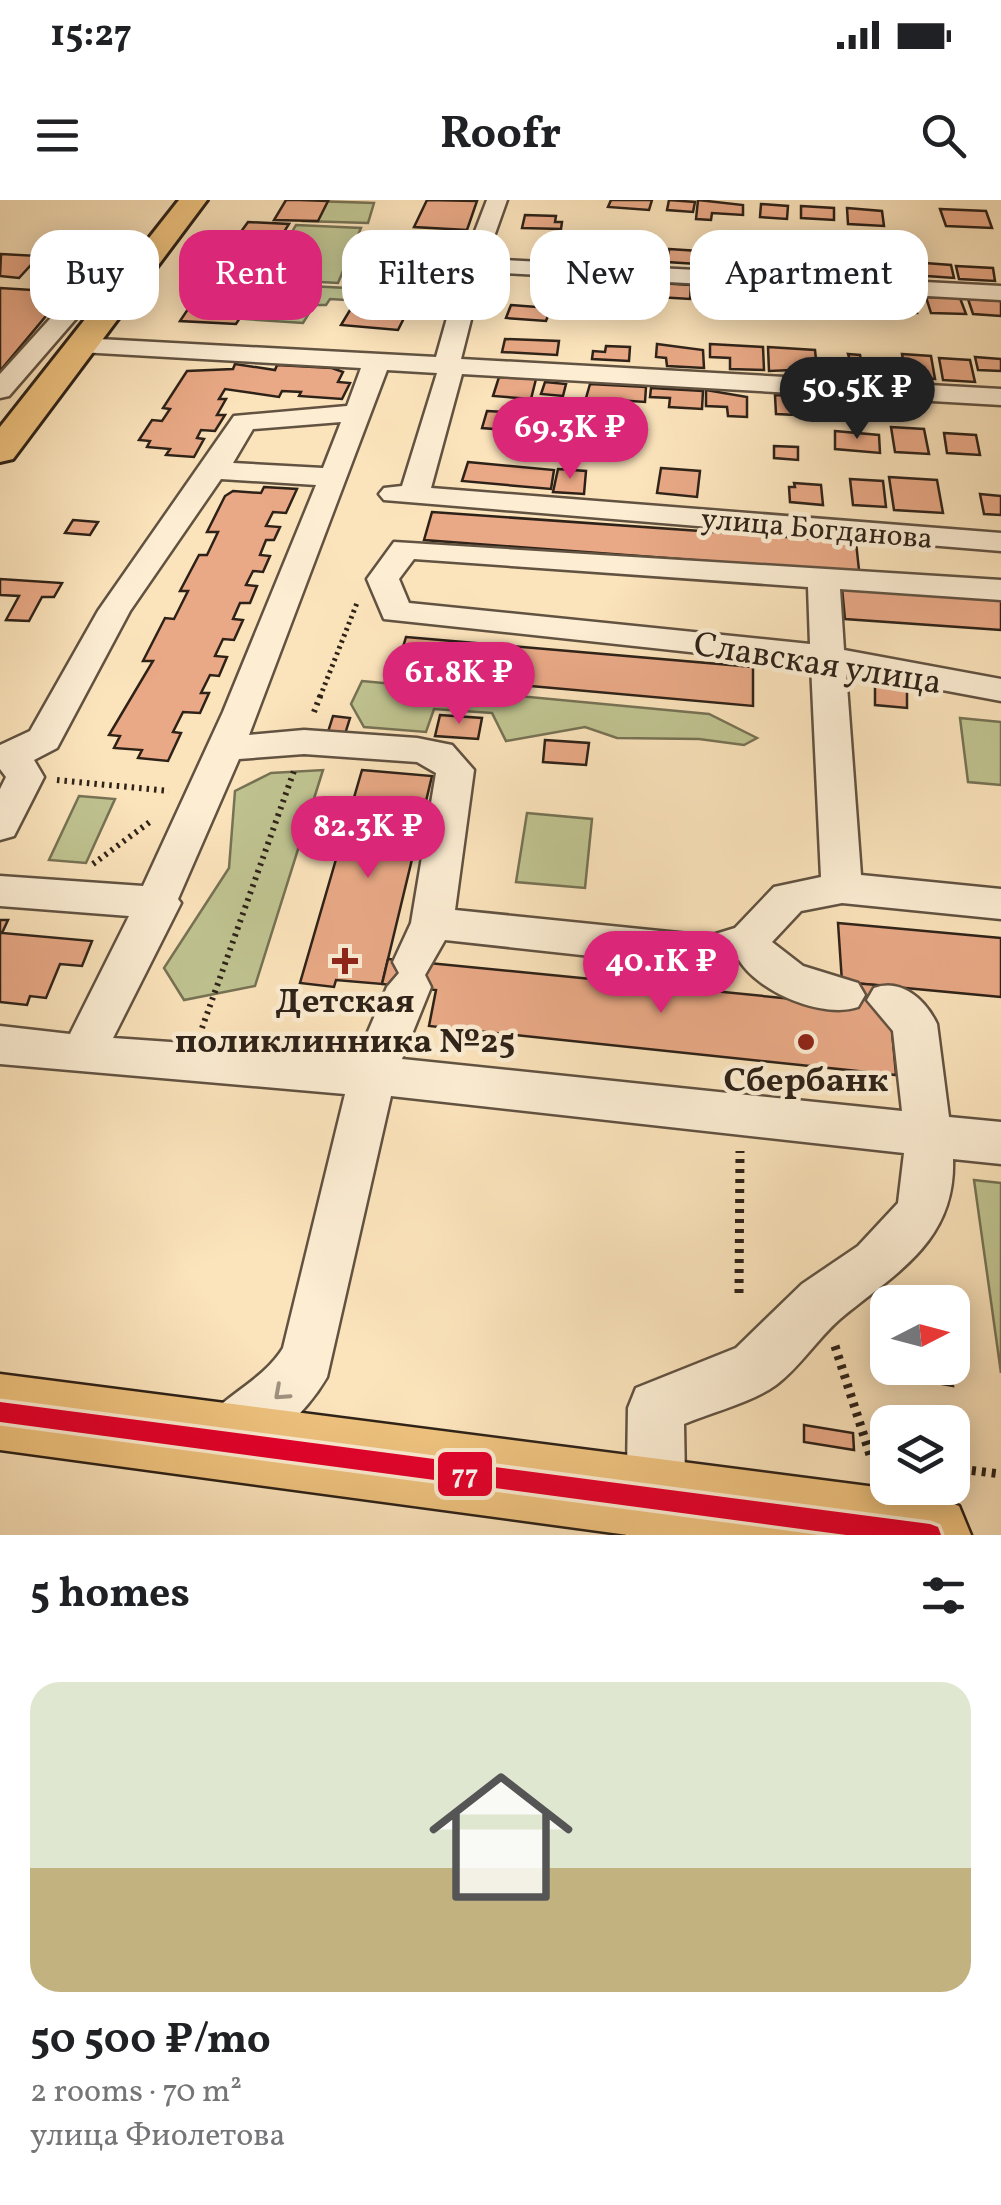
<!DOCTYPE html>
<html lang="en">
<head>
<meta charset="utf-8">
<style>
  body { margin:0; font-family:Vollkorn,serif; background:#f6f6f6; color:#202124; height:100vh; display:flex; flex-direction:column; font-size:38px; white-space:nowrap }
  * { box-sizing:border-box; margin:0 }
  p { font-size:32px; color:#757577 }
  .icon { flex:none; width:55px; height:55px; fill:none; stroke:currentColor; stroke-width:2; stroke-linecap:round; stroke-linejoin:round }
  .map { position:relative; height:1335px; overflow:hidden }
  .side { display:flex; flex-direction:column; background:#fff; flex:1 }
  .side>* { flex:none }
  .hud { position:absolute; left:30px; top:30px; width:942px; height:90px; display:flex; gap:20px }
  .needle { width:65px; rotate:84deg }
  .buttons { position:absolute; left:870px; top:1085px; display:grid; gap:20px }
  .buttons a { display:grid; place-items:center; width:100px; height:100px; border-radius:20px; background:#fff; box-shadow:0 5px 25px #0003; font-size:50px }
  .price { position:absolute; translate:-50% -85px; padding:0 22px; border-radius:35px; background:#db2777; color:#fff; font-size:32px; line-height:65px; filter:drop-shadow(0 2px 5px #0008) }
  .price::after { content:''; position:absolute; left:50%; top:60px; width:30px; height:22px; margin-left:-15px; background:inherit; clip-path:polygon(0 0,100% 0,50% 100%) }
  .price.current { background:#222; color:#fff }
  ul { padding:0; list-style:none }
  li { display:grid; align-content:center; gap:20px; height:530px; padding:0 30px }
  li span { display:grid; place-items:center; height:310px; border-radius:30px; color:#555 }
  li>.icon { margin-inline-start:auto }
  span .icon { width:180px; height:180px; fill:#fffc; stroke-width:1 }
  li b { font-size:42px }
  h2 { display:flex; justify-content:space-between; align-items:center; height:120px; padding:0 30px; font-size:42px }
  .pill { padding:0 35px; border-radius:30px; background:#fff; box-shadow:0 5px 25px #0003; font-size:35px; line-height:90px }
  .pill.current { background:#db2777; color:#fff }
  .status { display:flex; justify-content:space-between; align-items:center; height:70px; padding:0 50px; background:#fff; direction:ltr }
  .status svg { height:28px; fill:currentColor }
  header { display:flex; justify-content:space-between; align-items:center; height:130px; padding:0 30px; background:#fff; font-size:45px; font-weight:700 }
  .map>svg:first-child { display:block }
</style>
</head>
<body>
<div class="status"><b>15:27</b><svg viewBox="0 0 49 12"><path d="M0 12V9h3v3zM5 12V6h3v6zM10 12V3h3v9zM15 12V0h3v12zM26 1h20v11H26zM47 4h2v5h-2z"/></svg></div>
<header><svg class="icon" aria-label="menu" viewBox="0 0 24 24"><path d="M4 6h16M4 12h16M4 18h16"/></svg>Roofr<svg class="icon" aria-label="search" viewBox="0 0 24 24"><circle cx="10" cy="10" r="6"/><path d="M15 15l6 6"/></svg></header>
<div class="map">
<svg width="1001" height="1335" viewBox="0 0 1001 1335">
  <rect width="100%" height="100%" fill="#fbe3bb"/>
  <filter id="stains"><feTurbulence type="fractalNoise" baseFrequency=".002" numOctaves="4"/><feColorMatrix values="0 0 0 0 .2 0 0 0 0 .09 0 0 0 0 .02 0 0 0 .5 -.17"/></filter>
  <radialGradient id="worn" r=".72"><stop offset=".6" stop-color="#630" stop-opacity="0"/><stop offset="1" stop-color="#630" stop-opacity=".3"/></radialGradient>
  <g fill="#bfc390" stroke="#767254" stroke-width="2.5">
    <polygon points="313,1 374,3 368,23 303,21"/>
    <polygon points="296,25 361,28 338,83 265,79"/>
    <polygon points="208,81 367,89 362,101 330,99 326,105 314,105 303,123 230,118 238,102 202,94"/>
    <polygon points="362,481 709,514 757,538 744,545 699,539 617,538 585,527 506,541 492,513 434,509 426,532 364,527 351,504"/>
    <polygon points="960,518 1001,522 1001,585 968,582"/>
    <polygon points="323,570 255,786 184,800 164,768 229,668 235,591 271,573"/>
    <polygon points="79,596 115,599 86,663 49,660"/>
    <polygon points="527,613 592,619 585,688 516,682"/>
    <polygon points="974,980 1001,983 1001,1173"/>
  </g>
  <g fill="#e9a986" stroke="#2e2218" stroke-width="2.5">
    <polygon points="286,0 299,0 328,1 318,21 274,20"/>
    <polygon points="427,0 477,1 467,30 414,27"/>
    <polygon points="611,0 652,0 649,10 608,7"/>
    <polygon points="669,0 695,2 693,12 667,10"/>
    <polygon points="698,0 743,5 743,15 712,13 711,20 696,19"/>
    <polygon points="761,4 788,6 787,19 760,17"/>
    <polygon points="801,6 834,8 834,20 801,18"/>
    <polygon points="847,8 882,11 884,26 848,24"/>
    <polygon points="940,9 986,11 992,28 946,26"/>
    <polygon points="525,15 556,16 555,22 562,22 561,29 522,28"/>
    <polygon points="248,22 289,24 277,43 235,40"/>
    <polygon points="408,35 464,38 447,81 388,78"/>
    <polygon points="615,36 639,38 638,47 662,48 660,60 611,57"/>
    <polygon points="577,44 611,46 608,59 572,58"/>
    <polygon points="669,49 699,51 697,64 667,62"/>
    <polygon points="735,51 753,52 753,69 722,67 722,57 735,58"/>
    <polygon points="212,53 254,56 241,72 199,69"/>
    <polygon points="1,54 39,56 19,78 0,76"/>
    <polygon points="802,54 841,62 841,74 801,71"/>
    <polygon points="55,61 90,64 81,73 46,70"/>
    <polygon points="864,61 876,62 878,75 848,73 847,63"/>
    <polygon points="925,63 951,65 954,78 927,76"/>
    <polygon points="956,66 993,68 995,81 959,79"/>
    <polygon points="568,79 603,80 603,95 579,94 579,85 568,85"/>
    <polygon points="610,81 653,83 651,97 609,89"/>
    <polygon points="659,83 691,85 690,99 658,97"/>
    <polygon points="730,87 757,88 758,104 731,102"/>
    <polygon points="0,88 66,92 0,171"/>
    <polygon points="778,88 808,90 809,104 778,102"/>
    <polygon points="839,91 862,92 866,118 831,116 830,102 840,103"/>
    <polygon points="869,94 913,97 917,113 872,111"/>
    <polygon points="196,97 230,99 226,105 247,107 236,124 180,121"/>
    <polygon points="926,97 960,98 966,114 931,113"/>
    <polygon points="968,99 1001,101 1001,116 973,114"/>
    <polygon points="367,105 409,108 398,130 341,125 350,110 363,111"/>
    <polygon points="511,105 551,108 546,121 506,118"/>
    <polygon points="505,139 559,141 557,155 502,152"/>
    <polygon points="657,144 703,150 704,168 667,166 666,158 656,157"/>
    <polygon points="710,144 763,147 764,170 730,169 730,158 710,157"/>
    <polygon points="606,146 630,147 629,161 592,159 593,151 605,152"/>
    <polygon points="768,147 815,150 817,169 769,171"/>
    <polygon points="848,154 860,155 862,164 877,164 879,174 830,172 828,159 850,160"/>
    <polygon points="902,154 931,156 935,179 906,177"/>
    <polygon points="975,157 1001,159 1001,171 978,170"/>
    <polygon points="939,158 970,160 975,182 943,180"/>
    <polygon points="235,164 275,170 277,165 332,168 343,172 338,182 350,183 342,199 299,196 301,192 282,191 279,197 225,189 219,199 226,199 217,215 225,215 215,231 201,230 197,238 204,239 194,257 166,255 170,249 147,247 150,241 139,240 152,220 162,221 170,209 163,208 187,171 233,169"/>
    <polygon points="499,177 536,179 531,199 493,196"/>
    <polygon points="545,182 566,184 563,196 541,194"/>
    <polygon points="590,184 646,187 645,202 586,198"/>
    <polygon points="651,188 703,191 702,209 669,207 670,198 650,197"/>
    <polygon points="706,190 747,197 747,217 728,216 727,207 706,206"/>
    <polygon points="775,195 814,197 817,216 776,214"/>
    <polygon points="820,198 837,199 839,219 823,218"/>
    <polygon points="487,211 539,214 534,232 482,228"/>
    <polygon points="891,227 924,229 929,254 895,252"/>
    <polygon points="835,231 879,235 880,253 835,249"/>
    <polygon points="944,233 976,235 980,255 947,253"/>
    <polygon points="774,246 798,247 798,260 774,258"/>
    <polygon points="468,262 554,270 551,289 462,281"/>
    <polygon points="661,268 700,271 697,297 657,293"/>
    <polygon points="558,269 586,271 584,294 553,292"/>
    <polygon points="889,277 937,280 943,313 894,310"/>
    <polygon points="850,279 883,281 886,307 853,305"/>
    <polygon points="794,283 821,285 823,305 790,302 789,287 795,287"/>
    <polygon points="264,287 297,289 286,313 273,312 266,326 280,327 274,340 266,340 260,355 270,356 263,372 253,371 246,385 257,386 250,403 240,403 233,419 243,420 234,440 223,439 215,456 227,457 219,476 210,475 201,493 209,493 200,513 183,512 173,532 181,533 168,561 138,558 142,550 114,548 120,536 109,535 153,461 143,461 165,418 174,419 188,391 180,391 199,355 207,355 218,332 207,332 225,296 233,291 261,293"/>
    <polygon points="980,294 1001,296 1001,315 984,314"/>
    <polygon points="432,312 856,342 861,389 841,371 424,340"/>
    <polygon points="73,320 98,322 90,335 65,333"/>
    <polygon points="0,379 62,383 54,397 42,397 29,421 6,420 19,396 0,395"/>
    <polygon points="842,388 1001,399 1001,430 845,419"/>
    <polygon points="406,437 753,467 753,506 395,474"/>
    <polygon points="875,478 907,482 907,508 875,505"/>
    <polygon points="440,515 482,518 478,539 435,536"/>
    <polygon points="333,516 350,518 345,534 328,532"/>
    <polygon points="545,540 589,543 586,565 543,562"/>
    <polygon points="362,570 432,576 382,784 336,780 334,787 300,783"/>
    <polygon points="0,720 8,720 2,733 92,741 82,766 60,764 46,798 30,796 27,805 0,802"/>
    <polygon points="838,723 1001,738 1001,797 842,782"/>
    <polygon points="388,759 844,804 842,782 888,786 896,875 429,826 436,790 382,784"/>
    <polygon points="909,1168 952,1168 953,1186 909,1178"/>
    <polygon points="804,1225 853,1233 854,1250 804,1242"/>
  </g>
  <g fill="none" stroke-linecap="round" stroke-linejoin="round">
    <defs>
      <g id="minor">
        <path d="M487 0H507L486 59 1001 86V100L483 72 461 159 1001 189V205L462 174 431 288 1001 333V351L384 300 379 294 384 288 402 286 437 173 387 170 249 535 304 530 417 538 452 545 474 570 455 710 709 736 735 728 774 687 821 677 811 465 384 419 367 379 394 342 1001 380V400L840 389 844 450 1001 479V501L846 472 861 675 1001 689V719L842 703 801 711 772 742 803 766 858 783 865 795 858 807C823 819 758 792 739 760L710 769 445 740 425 775 431 787 402 859 902 911 893 831 867 800 874 788C901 778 925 799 937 824L949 917 1001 922V964L953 959C956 1042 895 1073 840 1119 817 1139 800 1167 776 1185 751 1203 712 1212 684 1224L686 1335H626L628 1208 636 1188 736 1148 802 1084 858 1046 898 1003 904 953 391 896 327 1177C304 1217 263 1251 220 1269L200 1261 192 1241C209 1200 260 1186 283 1148L345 894 0 864V826L70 834 129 716 0 706V676L143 686 223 512 316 285 221 279 130 411 57 548 34 560 44 577 14 636 0 640V589L6 577 0 569V545L30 531 98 411 234 216 347 206 361 168 80 152 68 145 80 138 436 157 462 65ZM341 222 323 268 233 263 253 229ZM414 359 808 387 810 444 409 403 399 379ZM304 554 417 562 436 573 411 723 393 762 399 773 387 787 358 855 113 838 181 703 178 699 239 559Z"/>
        <polygon points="85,87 93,89 93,99 9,196 0,198 0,174 77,89"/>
      </g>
      <polygon id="major" points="179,0 207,0 13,259 0,262 0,227"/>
      <polygon id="highway" points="0,1174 930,1294 959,1306 971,1335 628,1335 0,1250"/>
    </defs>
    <use href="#minor" stroke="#615241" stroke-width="5"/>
    <use href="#major" stroke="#2e2218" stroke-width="6"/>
    <use href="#highway" stroke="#2e2218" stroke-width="5"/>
    <polyline stroke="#2e2218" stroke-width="5" stroke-dasharray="2.5 4" stroke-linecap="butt" points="320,497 357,403"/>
    <g stroke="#2e2218" stroke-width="6" stroke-dasharray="2.5 5" stroke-linecap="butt">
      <polyline points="314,512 321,494"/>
      <polyline points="57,580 169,591"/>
      <polyline points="93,664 151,621"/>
      <polyline points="202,828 294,571"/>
    </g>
    <g stroke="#2e2218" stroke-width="9" stroke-dasharray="4 6" stroke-linecap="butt">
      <polyline points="739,1093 740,951"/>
      <polyline points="835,1146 871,1258 888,1260"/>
      <polyline points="952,1268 1001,1274"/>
    </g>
    <use href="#minor" fill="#fcedd3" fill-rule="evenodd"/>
    <use href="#major" fill="#eec27e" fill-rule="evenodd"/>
    <use href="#highway" fill="#eec27e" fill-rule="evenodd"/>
    <defs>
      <polygon id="bus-1" points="0,1202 930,1324 938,1327 941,1335 846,1335 0,1222"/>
    </defs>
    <use href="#bus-1" stroke="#fcedd3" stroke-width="7"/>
    <use href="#bus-1" fill="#e4002b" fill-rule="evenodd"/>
  </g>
  <defs><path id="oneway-chevron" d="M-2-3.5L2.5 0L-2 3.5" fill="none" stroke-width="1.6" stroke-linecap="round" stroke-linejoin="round" transform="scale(2.5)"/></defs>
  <use stroke="#9f927f" href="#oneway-chevron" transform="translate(281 1193) rotate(138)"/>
  <g fill="#8f2418" stroke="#fcedd3" stroke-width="4">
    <path d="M340 746h10v10h10v10h-10v10h-10v-10h-10v-10h10z"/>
    <circle cx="806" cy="842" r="10"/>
  </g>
  <g text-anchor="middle" stroke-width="9" stroke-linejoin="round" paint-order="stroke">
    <g font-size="30" fill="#2e2218" stroke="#fcedd3">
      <text transform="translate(817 328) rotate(5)" y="10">улица Богданова</text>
    </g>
    <g font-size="35" fill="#2e2218" stroke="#fcedd3">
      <text transform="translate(818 462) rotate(9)" y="12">Славская улица</text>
    </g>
    <g font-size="35" font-weight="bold" fill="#2e2218" stroke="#fcedd3">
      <text x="345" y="812">Детская<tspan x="345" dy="40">поликлинника №25</tspan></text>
      <text x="806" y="891">Сбербанк</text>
    </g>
  </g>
  <rect stroke="#fcedd3" stroke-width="4" x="436" y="1250" width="58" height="48" rx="10" fill="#e4002b"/>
  <g font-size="28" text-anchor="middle" font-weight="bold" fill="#fff">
    <text x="465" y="1283">77</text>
  </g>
  <rect width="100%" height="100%" filter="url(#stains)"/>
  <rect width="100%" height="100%" fill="url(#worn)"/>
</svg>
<div class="buttons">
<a><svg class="needle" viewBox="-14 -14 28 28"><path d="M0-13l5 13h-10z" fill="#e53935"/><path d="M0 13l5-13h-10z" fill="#757577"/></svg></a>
<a><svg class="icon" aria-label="layers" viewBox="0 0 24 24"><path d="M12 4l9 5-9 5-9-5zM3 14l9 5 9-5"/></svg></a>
</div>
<b class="price current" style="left:857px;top:242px">50.5K ₽</b>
<b class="price" style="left:570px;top:282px">69.3K ₽</b>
<b class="price" style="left:459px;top:527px">61.8K ₽</b>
<b class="price" style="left:368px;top:681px">82.3K ₽</b>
<b class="price" style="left:661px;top:816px">40.1K ₽</b>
<div class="hud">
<a class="pill">Buy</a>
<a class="pill current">Rent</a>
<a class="pill">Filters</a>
<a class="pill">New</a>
<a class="pill">Apartment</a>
</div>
</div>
<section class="side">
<h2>5 homes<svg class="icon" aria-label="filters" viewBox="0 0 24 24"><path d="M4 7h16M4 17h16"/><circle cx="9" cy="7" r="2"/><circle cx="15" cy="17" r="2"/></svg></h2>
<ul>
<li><span style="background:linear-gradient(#dfe7d0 60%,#c2b280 0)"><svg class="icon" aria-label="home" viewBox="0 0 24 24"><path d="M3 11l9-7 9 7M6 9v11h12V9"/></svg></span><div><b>50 500 ₽/mo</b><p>2 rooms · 70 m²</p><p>улица Фиолетова</p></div></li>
</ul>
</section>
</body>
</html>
